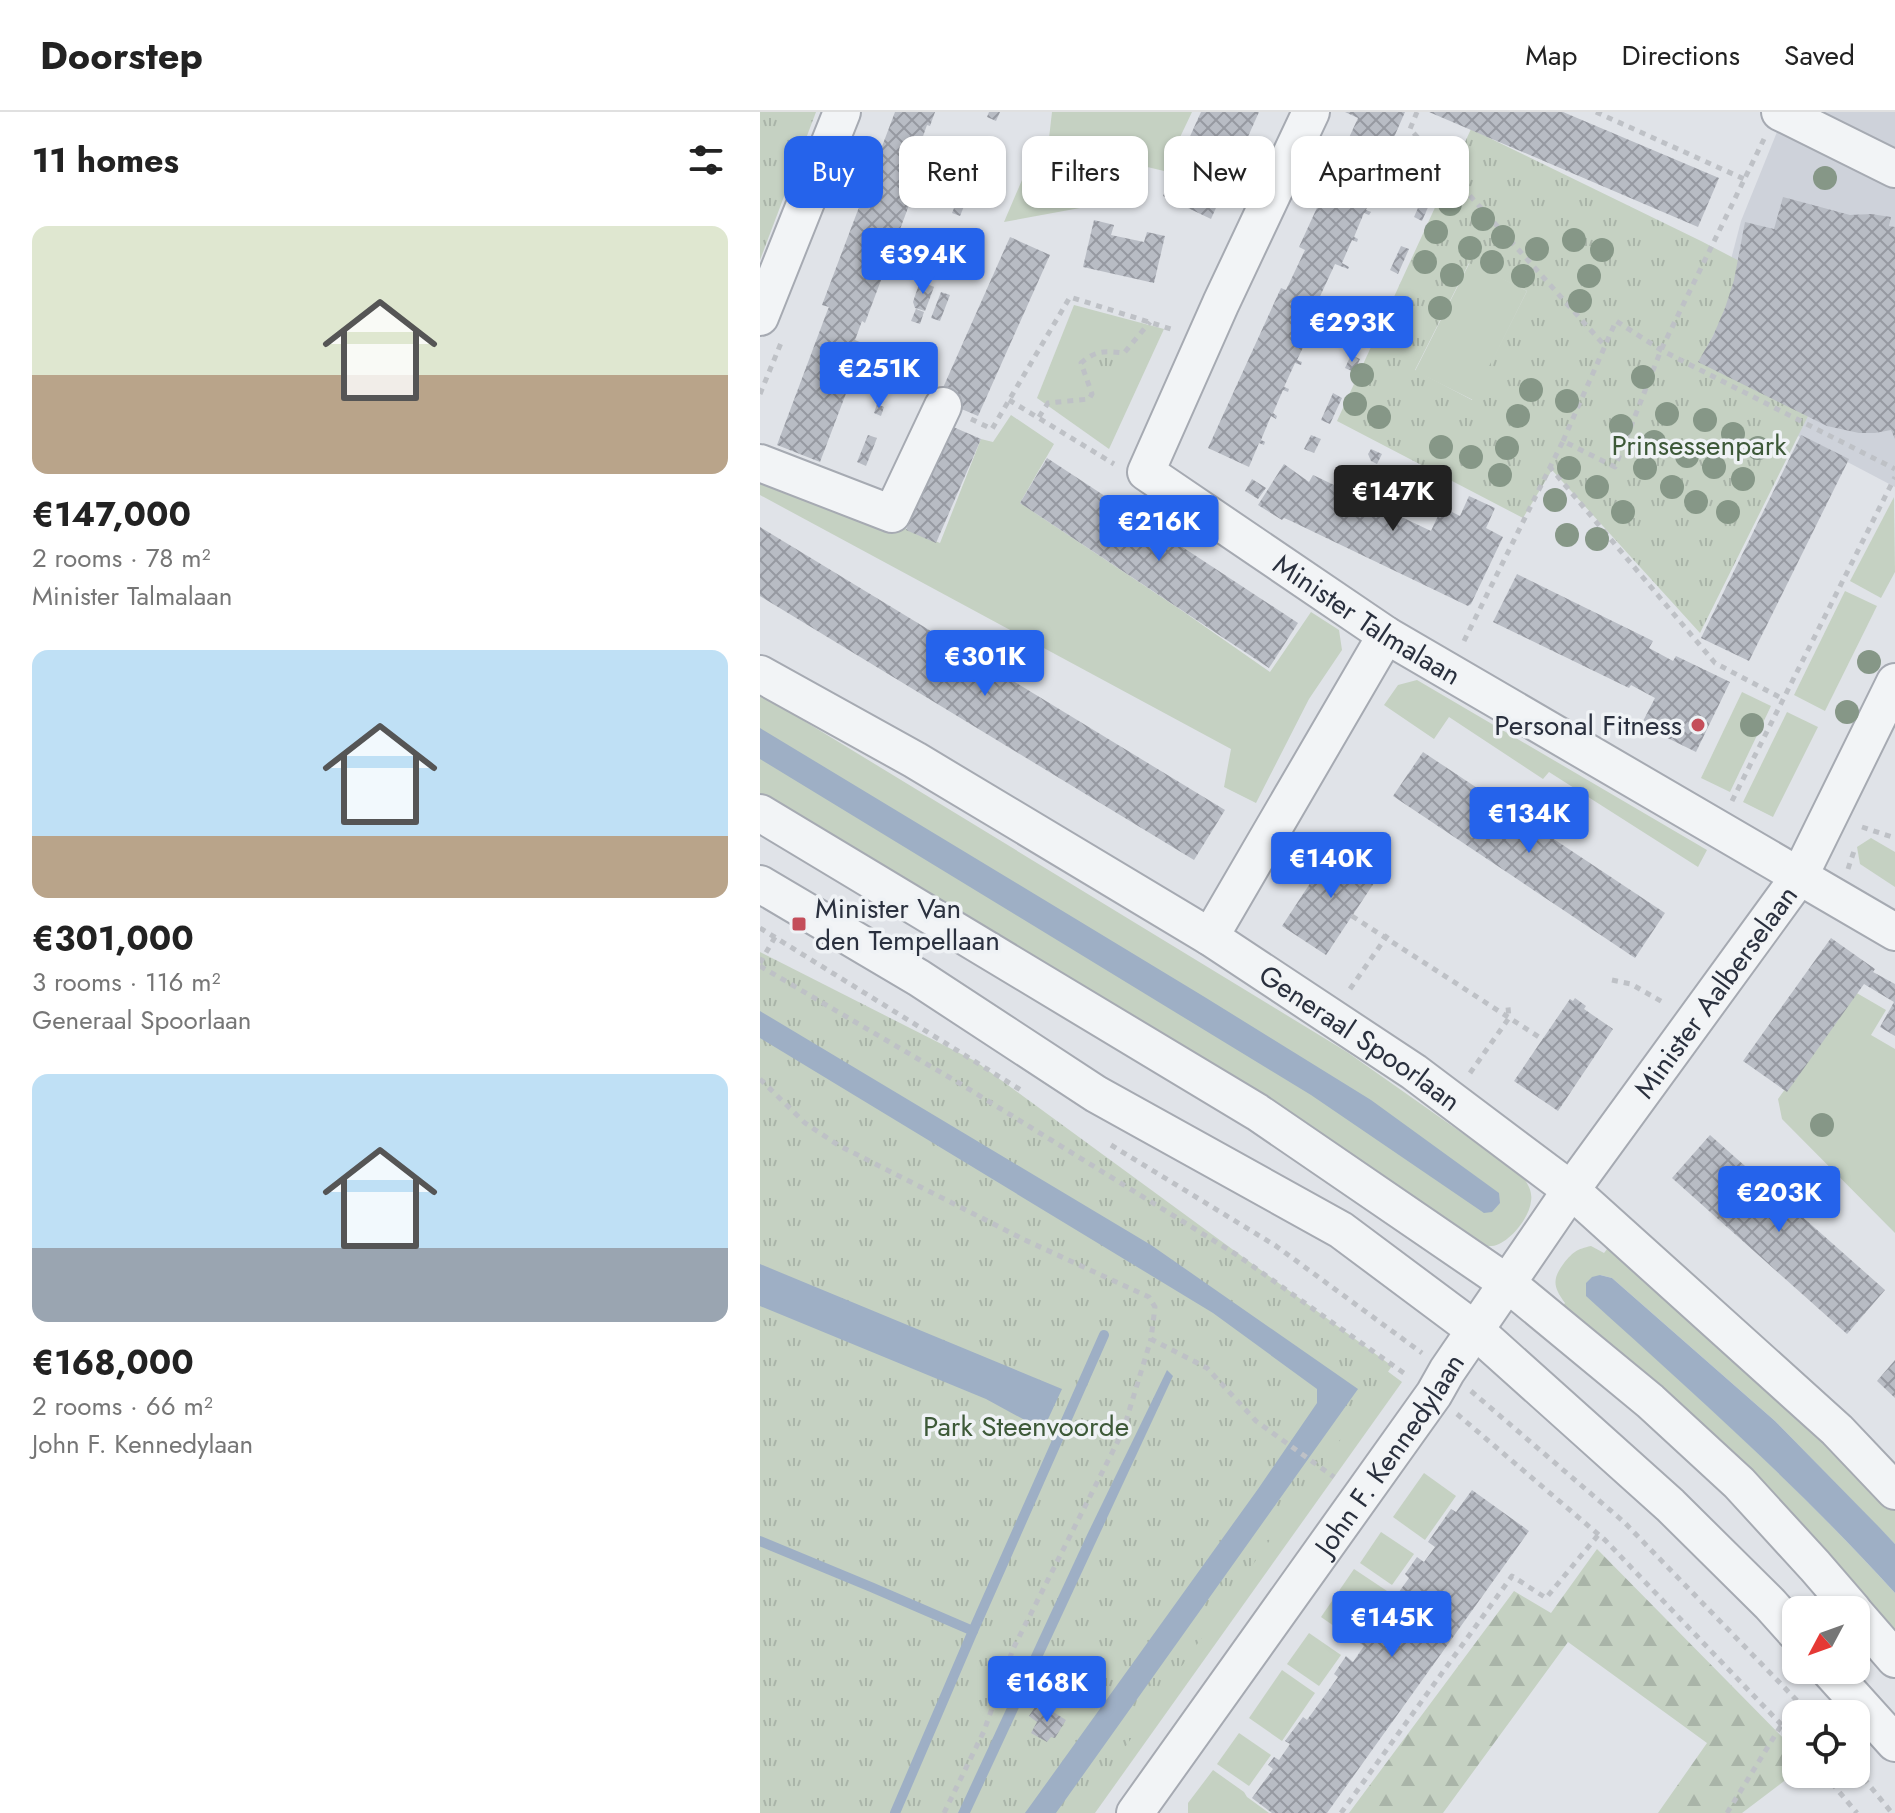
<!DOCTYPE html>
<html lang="en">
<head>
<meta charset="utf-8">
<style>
  body { margin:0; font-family:Jost,sans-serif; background:#f2f2f2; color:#222; height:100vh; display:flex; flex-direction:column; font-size:30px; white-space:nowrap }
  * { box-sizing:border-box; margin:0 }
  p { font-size:26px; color:#767676 }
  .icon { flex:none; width:44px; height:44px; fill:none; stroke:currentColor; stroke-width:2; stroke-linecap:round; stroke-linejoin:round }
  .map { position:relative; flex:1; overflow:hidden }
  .side { display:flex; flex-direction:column; background:#fff; width:760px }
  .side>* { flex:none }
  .banner { position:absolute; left:24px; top:24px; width:760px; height:72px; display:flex; gap:16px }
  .needle { width:52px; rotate:229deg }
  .buttons { position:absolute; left:1022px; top:1484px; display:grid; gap:16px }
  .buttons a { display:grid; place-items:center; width:88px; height:88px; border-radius:16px; background:#fff; box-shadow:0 2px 6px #0004; font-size:40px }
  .price { position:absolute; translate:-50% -68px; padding:0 18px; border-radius:8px; background:#2563eb; color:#fff; font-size:26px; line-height:52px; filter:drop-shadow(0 2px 4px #0008) }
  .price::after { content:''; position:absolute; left:50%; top:48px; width:24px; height:18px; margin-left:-12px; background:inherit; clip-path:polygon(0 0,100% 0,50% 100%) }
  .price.on { background:#222; color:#fff }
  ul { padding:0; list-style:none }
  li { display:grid; align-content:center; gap:16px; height:424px; padding:0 32px }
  li span { display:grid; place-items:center; height:248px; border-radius:16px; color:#555 }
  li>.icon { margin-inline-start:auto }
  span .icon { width:144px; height:144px; fill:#fffc; stroke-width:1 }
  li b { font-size:34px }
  h2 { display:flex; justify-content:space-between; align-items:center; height:96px; padding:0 32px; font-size:34px }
  .tag { padding:0 28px; border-radius:16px; background:#fff; box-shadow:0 2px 6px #0004; font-size:28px; line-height:72px }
  .tag.on { background:#2563eb; color:#fff }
  header { display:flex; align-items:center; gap:48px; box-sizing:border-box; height:112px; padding:0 40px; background:#fff; border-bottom:2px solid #e0e0e0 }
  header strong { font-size:38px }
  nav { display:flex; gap:44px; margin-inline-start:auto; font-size:28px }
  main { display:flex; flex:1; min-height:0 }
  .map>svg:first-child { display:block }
</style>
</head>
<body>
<header>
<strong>Doorstep</strong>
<nav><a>Map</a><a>Directions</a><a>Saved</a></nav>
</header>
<main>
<section class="side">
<h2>11 homes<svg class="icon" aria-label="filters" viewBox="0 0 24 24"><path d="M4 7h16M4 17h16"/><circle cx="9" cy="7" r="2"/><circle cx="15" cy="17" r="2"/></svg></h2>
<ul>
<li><span style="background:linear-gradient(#dfe7d0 60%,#b9a48a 0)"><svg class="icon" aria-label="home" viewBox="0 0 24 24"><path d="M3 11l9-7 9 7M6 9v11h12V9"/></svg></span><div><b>€147,000</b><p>2 rooms · 78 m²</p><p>Minister Talmalaan</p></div></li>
<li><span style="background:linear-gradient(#bfe0f5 75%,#b9a48a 0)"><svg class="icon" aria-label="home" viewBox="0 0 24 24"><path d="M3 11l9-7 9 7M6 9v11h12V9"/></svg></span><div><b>€301,000</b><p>3 rooms · 116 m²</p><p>Generaal Spoorlaan</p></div></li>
<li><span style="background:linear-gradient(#bfe0f5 70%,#9aa5b1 0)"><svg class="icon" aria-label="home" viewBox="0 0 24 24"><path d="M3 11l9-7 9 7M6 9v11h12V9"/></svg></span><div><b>€168,000</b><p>2 rooms · 66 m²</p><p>John F. Kennedylaan</p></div></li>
</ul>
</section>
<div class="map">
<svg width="1135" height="1701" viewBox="0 0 1135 1701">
  <defs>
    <pattern id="forest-firs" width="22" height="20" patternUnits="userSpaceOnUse" patternTransform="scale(2)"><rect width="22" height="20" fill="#c5d1c2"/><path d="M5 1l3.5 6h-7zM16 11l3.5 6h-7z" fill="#a9b4a8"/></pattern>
    <pattern id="park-tufts" width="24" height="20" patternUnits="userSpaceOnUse" patternTransform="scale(2)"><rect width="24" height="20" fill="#c5d1c2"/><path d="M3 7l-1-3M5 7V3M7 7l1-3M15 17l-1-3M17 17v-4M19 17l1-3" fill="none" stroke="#a9b4a8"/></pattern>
    <pattern id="building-cross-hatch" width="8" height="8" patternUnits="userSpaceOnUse" patternTransform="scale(2)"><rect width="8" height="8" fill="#b8bcc4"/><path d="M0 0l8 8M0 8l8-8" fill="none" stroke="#9699a1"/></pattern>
  </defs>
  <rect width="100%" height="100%" fill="#e0e3e8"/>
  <polygon fill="#ced2da" points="1025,0 1135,0 1135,375 945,275 948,236 981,109"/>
  <g fill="#c5d1c2">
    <polygon points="292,0 432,0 404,59 321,39 320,96 244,110 262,68 274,66 288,35"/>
    <polygon points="710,150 767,179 713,288 655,259"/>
    <polygon points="314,193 404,217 349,337 277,286"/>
    <polygon points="251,303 294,332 260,391 424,500 510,560 551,500 579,518 582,538 549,587 496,691 464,675 471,637 0,383 0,355 180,431 221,327 233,330"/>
    <polygon points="1134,385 1135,460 1121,486 1090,469"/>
    <polygon points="1085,479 1117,494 1065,599 1034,583"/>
    <polygon points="657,568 947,738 938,755 789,660 783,667 689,605 674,627 624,593 638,573"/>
    <polygon points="982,580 1011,594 970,680 941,666"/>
    <path d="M0 582 587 940 759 1061C766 1068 773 1078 771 1089 770 1105 749 1132 732 1134 723 1135 711 1130 702 1128L0 684Z"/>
    <polygon points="1027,600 1058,615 1013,705 983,690"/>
    <polygon points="1111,726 1135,740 1135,775 1100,752 1097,735"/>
    <polygon points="0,860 591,1232 642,1270 335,1701 296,1701"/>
    <polygon points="1095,880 1126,898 1111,923 1135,937 1135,1121 1022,1007 1018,987"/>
    <path d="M851 1132 1135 1395V1432L1015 1309 852 1166 840 1163 827 1184C933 1280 1039 1375 1135 1481V1525L797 1202 805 1191C793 1175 792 1167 804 1151 813 1140 817 1137 831 1134L844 1141Z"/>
    <polygon points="664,1361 696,1384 665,1428 633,1405"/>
    <polygon points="621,1420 654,1442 632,1473 600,1451"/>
    <polygon points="594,1457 627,1479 594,1528 561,1505"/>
    <polygon points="549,1521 581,1543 559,1574 527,1552"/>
    <polygon points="522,1558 555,1581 522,1629 489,1606"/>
    <polygon points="479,1621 511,1643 489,1674 457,1652"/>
    <polygon points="453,1658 484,1680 487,1685 509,1701 428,1701 428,1691"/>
  </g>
  <polygon fill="url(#forest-firs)" points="837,1437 1036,1639 1036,1660 982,1701 898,1701 947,1631 808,1530 683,1701 589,1701 754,1479 791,1501"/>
  <g fill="url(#park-tufts)" fill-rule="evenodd">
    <polygon points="0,0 56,0 0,148"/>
    <path d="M711 17 941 129 989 154 945 239 1052 296 940 521 792 358 763 406 577 309ZM709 151 767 179 712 288 655 258Z"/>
    <polygon points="336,244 366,244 363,268 355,277 333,276 325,253"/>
    <polygon points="0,840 215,949 632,1254 319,1701 0,1701"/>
  </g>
  <g fill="#9eafc5">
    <polygon points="0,616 443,884 611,988 739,1081 740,1091 732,1100 724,1101 551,983 0,647"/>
    <polygon points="0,899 391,1133 598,1277 296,1701 265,1701 498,1377 557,1291 557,1277 453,1201 0,926"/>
    <polygon points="0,1152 302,1277 283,1318 226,1287 0,1194"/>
    <path d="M840 1163 852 1166 1015 1309 1119 1415 1135 1432V1481C1039 1375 932 1280 826 1184V1171L832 1165Z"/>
    <polygon points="407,1258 413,1264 210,1701 198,1701 326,1425"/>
  </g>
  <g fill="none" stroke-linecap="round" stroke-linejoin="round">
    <g stroke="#9eafc5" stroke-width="10">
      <polyline points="0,1429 111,1475 213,1519"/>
      <polyline points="135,1701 213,1519 344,1223"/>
    </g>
  </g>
  <g fill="url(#building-cross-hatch)">
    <polygon points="135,0 175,0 170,14 167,13 157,41 167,45 105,211 102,209 95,228 109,234 105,243 101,242 60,350 17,333 68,197 69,195 62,193"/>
    <polygon points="229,0 240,0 236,9 227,5"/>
    <polygon points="441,0 499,0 451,107 403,84"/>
    <polygon points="585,0 645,0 625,46 629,47 617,72 623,74 621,77 615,76 606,98 611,100 609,103 604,101 594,125 598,127 597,130 592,128 582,151 589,155 588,157 575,152 556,193 561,195 550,221 554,223 553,226 548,225 537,248 542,250 541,253 535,251 524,275 529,277 528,280 523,278 513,301 517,304 516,307 511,304 501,328 505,330 504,333 499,331 489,355 448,336 521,176 526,178 545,138 539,135 598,6"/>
    <polygon points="669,0 803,0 959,66 938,115"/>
    <polygon points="203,74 211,77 200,104 192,101"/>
    <polygon points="665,80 673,84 662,109 654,105"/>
    <polygon points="1023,85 1090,103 1111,102 1131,105 1129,114 1135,115 1135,327 1131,318 1115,321 1099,321 1067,314 938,250 953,224 965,196 974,168 985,110 1014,117"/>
    <polygon points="334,108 354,113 351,123 384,130 387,120 405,124 394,171 323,155"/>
    <polygon points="201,125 210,129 200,155 192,152"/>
    <polygon points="250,125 290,143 218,304 178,287"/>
    <polygon points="182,128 190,131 179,157 169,152 174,139 178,140"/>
    <polygon points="641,134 649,137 638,162 630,158"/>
    <polygon points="160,169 174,175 165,199 155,196 153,190"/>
    <polygon points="181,180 190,183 180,209 171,206"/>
    <polygon points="156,197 164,200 160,212 151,209"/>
    <polygon points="161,233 169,235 159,262 152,259"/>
    <polygon points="591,243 600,247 594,260 585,256"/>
    <polygon points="573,281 582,286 570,312 561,308"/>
    <polygon points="117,292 124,295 121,304 114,301"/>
    <polygon points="191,314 221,327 176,431 146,418"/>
    <polygon points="108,323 117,326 106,354 97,350"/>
    <polygon points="551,323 561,327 554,341 544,337"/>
    <polygon points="1041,323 1089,347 989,549 941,526"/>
    <polygon points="611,337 622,342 617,352 611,349 608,342"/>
    <polygon points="287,346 538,511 509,556 260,391"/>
    <polygon points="524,352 549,370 553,363 671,419 682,395 700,404 709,384 735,396 726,416 743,425 711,492 708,494 531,409 524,406 522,408 498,393"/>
    <polygon points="492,367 506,376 498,387 485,379"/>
    <polygon points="0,415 465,698 434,748 0,484"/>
    <polygon points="757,462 893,529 889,536 913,549 916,544 970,570 936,640 881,613 895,586 871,573 869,576 733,510"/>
    <polygon points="663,640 905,801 875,846 633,684"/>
    <polygon points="576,732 620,762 566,843 522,814"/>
    <polygon points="1071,826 1115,857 1113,860 1135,872 1135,924 1120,915 1134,890 1104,872 1027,980 983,949"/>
    <polygon points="815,886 826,894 824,897 853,917 798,999 754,969 810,887 813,889"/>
    <polygon points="950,1023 1125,1178 1087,1222 912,1066"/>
    <polygon points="1135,1248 1135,1286 1117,1269"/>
    <polygon points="712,1378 769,1419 567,1701 512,1701 492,1686 513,1657 508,1653 514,1645 519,1648 530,1632 525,1629 543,1605 547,1608 563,1586 578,1565 574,1562 586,1544 593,1550 604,1534 597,1529 621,1496 625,1499 631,1491 649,1466 645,1462 657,1445 664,1450 675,1435 668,1430 691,1397 696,1400"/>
    <polygon points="275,1595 284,1601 287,1596 306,1608 295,1626 291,1625 287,1630 271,1621 277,1610 269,1604"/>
  </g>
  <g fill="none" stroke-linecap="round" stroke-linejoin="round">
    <defs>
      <g id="minor">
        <path id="s1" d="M551 0 461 191 386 360 626 523 1135 820"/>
        <polyline points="1020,0 1135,57"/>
        <polyline points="0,205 82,0"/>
        <polyline points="0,351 132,402 183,294"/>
        <path id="s2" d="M0 562 155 648 450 825 654 960 811 1078 1077 1318 1135 1379"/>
        <polyline points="0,701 497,1000 747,1171 890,1289 979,1371 1055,1454 1093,1498"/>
        <polyline points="0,772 159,866 336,982 581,1118 715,1218 910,1393 1010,1492 1036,1521"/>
        <polyline points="450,825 626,523"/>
        <polyline points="1096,1502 1135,1547"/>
        <polyline points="1069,1558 1135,1631"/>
        <path id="s3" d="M375 1701 674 1282 687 1259 811 1078 1039 765 1135 570"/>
      </g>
    </defs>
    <use href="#minor" stroke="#a6aab2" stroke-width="40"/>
    <g stroke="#bec1c6" stroke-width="5" stroke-dasharray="6 6" stroke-linecap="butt">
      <polyline points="657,0 650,17 845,234"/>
      <polyline points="836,0 984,67"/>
      <polyline points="0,282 21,231"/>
      <polyline points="249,288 354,352"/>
      <path d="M279 305 288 291 329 287 332 282 321 251C336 238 345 239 364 241L390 210"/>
      <polyline points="211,307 232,317 310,185 411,217"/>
      <polyline points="803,329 856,209 901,238 1135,357"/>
      <polyline points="789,354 955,551 1023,587"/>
      <polyline points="704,529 803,329 855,355 901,238 1004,27"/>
      <polyline points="972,689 1135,365"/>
      <polyline points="1102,715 1135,726"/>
      <polyline points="1088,757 1095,736"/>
      <polyline points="592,804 782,927"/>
      <polyline points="0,816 264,980"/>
      <polyline points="0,851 15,825"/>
      <polyline points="0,854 199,971 477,1143 648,1264"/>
      <polyline points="852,868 871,872 906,892"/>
      <polyline points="590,877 631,818"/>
      <polyline points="710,961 749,906 748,895"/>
      <polyline points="0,967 45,1011 78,1033 265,1128 389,1185 395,1195 391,1227 447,1256 496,1309 574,1365"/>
      <polyline points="351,1033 516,1134 662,1241"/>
      <polyline points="711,1279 864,1410 1050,1602"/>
      <polyline points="697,1302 845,1428 1036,1628"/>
      <polyline points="1096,1657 1132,1701"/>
      <polyline points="1064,1662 1097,1701"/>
      <polyline points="184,1701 224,1619 253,1537 363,1319 391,1227"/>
      <polyline points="581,1701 752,1464 786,1486 839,1422"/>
      <polyline points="967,1701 1022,1612 1042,1592"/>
    </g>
    <use href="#minor" stroke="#f2f4f6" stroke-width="36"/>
  </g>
  <g fill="#869787">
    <circle cx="1065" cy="66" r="12"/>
    <circle cx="690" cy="92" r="12"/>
    <circle cx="723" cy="107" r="12"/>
    <circle cx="676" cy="120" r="12"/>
    <circle cx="743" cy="125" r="12"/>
    <circle cx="814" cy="128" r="12"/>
    <circle cx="710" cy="136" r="12"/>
    <circle cx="777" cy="137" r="12"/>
    <circle cx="842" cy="138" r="12"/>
    <circle cx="665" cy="150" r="12"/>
    <circle cx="732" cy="150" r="12"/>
    <circle cx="692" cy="163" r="12"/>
    <circle cx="763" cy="164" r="12"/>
    <circle cx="829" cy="164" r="12"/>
    <circle cx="820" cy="189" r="12"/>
    <circle cx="680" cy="196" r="12"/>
    <circle cx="630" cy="207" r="12"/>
    <circle cx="602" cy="263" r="12"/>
    <circle cx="883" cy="265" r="12"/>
    <circle cx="771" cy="278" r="12"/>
    <circle cx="807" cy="289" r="12"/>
    <circle cx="595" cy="292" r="12"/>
    <circle cx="907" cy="302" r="12"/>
    <circle cx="758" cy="304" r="12"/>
    <circle cx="619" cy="305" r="12"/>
    <circle cx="945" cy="308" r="12"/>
    <circle cx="861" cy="314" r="12"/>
    <circle cx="973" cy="322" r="12"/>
    <circle cx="894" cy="330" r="12"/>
    <circle cx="681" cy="335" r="12"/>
    <circle cx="747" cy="336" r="12"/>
    <circle cx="998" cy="336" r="12"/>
    <circle cx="927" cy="344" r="12"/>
    <circle cx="711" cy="345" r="12"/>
    <circle cx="954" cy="355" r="12"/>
    <circle cx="809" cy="356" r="12"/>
    <circle cx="885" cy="356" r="12"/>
    <circle cx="740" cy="363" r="12"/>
    <circle cx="983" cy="367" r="12"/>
    <circle cx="837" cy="375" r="12"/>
    <circle cx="912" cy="375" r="12"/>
    <circle cx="795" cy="388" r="12"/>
    <circle cx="936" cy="390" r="12"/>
    <circle cx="863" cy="400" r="12"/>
    <circle cx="968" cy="400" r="12"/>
    <circle cx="807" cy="423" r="12"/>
    <circle cx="837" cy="427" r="12"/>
    <circle cx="1109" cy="550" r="12"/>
    <circle cx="1087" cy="600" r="12"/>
    <circle cx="992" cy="613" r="12"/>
    <circle cx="1062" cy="1013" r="12"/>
  </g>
  <g fill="#c44e5a" stroke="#eff2f5" stroke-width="3">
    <circle cx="938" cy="613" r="8"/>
    <rect x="31" y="804" width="16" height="16" rx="4"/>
  </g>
  <g text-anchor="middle" stroke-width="7" stroke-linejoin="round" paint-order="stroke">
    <g font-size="28" fill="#3d5938" stroke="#eff2f5">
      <text x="939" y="343">Prinsessenpark</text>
      <text x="266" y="1324">Park Steenvoorde</text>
    </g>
    <g font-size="28" fill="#2a303e" stroke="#eff2f5">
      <text dy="10" stroke="none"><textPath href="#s1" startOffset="662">Minister Talmalaan</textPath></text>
      <text dy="10" stroke="none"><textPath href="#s3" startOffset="1006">Minister Aalberselaan</textPath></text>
      <text dy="10" stroke="none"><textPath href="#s2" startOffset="702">Generaal Spoorlaan</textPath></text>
      <text dy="10" stroke="none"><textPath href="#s3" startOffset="440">John F. Kennedylaan</textPath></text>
    </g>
    <g font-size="28" fill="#2a303e" stroke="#eff2f5" text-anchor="end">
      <text x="922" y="623">Personal Fitness</text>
      <text x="55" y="806" text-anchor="start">Minister Van<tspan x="55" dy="32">den Tempellaan</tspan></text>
    </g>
  </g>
</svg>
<div class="buttons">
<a><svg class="needle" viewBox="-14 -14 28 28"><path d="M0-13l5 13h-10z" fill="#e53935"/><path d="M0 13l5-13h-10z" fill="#767676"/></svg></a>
<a><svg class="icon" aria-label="locate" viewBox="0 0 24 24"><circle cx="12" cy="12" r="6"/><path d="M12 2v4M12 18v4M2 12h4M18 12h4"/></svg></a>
</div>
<b class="price" style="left:163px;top:184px">€394K</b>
<b class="price" style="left:592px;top:252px">€293K</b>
<b class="price" style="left:119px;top:298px">€251K</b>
<b class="price on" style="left:633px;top:421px">€147K</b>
<b class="price" style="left:399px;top:451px">€216K</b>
<b class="price" style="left:225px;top:586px">€301K</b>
<b class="price" style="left:769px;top:743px">€134K</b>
<b class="price" style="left:571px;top:788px">€140K</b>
<b class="price" style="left:1019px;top:1122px">€203K</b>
<b class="price" style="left:632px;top:1547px">€145K</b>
<b class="price" style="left:287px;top:1612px">€168K</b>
<div class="banner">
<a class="tag on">Buy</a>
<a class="tag">Rent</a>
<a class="tag">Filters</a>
<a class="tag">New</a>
<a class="tag">Apartment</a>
</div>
</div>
</main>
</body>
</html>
